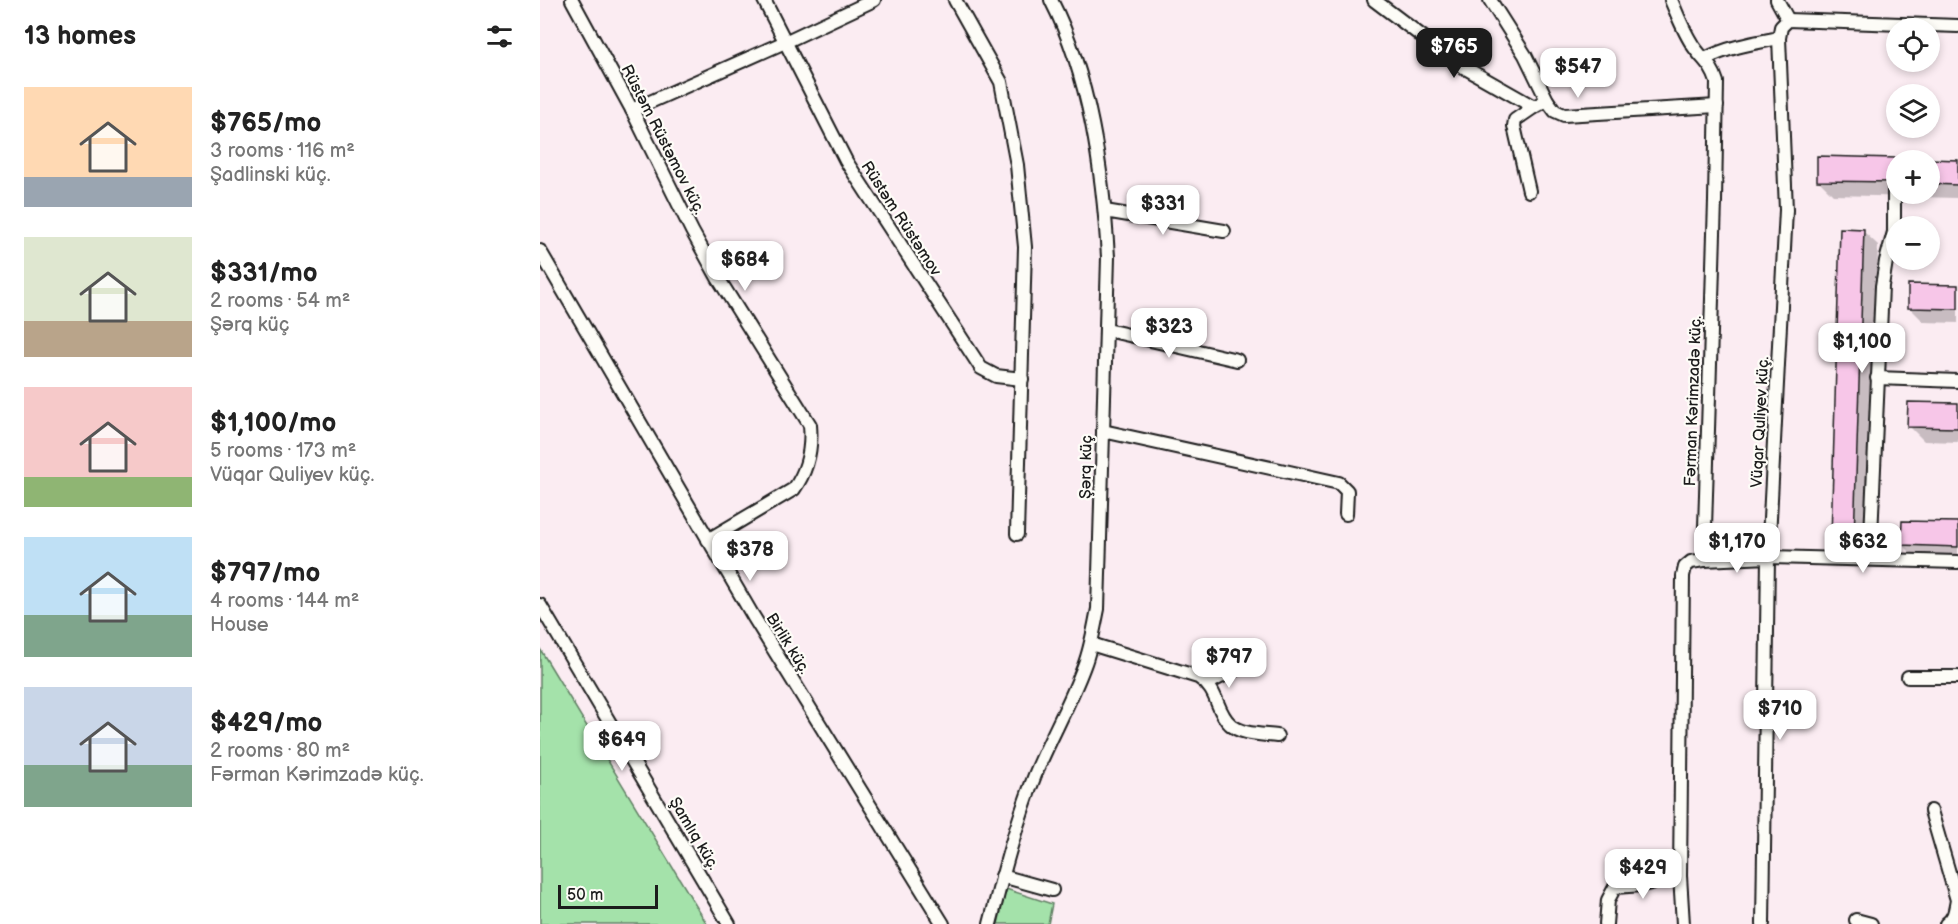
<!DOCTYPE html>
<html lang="en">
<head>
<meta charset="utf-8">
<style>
  body { margin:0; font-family:"Balsamiq Sans",sans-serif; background:#f2f2f2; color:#222; height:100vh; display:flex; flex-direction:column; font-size:22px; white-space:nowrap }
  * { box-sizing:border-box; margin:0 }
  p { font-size:20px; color:#767676 }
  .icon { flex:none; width:33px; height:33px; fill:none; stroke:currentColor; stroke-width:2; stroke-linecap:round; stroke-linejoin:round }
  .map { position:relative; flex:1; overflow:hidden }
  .details { display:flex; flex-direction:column; background:#fff; width:540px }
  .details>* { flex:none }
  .buttons { position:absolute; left:1346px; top:18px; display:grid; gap:12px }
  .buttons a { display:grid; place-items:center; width:54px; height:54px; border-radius:50%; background:#fff; box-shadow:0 3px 9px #0003; font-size:30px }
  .scale { position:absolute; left:18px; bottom:15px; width:100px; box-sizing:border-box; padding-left:6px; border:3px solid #1c1c1c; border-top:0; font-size:16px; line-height:21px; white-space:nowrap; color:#1c1c1c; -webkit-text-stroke:4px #fdfcf7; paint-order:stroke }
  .price { position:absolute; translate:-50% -51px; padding:0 14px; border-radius:12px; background:#fff; color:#222; font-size:20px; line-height:39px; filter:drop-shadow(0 2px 3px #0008) }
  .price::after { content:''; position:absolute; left:50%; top:36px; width:18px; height:14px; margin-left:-9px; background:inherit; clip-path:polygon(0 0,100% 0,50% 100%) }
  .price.active { background:#1c1c1c; color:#fff }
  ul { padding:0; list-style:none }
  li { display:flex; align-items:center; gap:18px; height:150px; padding:0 24px }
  li span { display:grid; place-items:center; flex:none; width:168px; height:120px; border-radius:0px; color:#555 }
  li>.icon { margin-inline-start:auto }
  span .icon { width:72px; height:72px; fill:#fffc; stroke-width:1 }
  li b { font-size:26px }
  h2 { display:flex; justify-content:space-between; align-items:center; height:72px; padding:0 24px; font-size:26px }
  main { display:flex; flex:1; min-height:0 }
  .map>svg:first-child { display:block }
</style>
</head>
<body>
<main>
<section class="details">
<h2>13 homes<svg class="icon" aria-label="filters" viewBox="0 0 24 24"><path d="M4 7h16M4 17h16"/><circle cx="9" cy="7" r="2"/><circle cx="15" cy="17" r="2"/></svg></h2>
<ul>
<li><span style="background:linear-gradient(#ffd9b3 75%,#9aa5b1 0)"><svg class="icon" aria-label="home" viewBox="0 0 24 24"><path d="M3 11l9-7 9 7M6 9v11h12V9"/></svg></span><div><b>$765/mo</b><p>3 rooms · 116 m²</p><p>Şadlinski küç.</p></div></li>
<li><span style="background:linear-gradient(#dfe7d0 70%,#b9a48a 0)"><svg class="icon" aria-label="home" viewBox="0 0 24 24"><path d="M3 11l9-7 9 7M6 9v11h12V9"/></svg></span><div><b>$331/mo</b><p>2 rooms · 54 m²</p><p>Şərq küç</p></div></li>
<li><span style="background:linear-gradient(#f6c9c9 75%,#8fb573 0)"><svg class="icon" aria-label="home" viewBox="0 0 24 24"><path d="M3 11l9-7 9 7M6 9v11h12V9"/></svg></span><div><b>$1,100/mo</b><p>5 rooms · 173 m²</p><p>Vüqar Quliyev küç.</p></div></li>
<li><span style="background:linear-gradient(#bfe0f5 65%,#7fa58c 0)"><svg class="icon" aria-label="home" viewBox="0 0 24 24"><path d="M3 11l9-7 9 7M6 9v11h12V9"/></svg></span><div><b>$797/mo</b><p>4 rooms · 144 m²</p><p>House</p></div></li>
<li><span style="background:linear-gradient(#c9d6e8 65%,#7fa58c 0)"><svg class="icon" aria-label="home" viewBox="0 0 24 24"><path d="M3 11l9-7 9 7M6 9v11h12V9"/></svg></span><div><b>$429/mo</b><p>2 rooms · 80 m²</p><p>Fərman Kərimzadə küç.</p></div></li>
</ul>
</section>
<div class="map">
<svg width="1418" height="924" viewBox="0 0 1418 924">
  <rect width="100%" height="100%" fill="#fbecf2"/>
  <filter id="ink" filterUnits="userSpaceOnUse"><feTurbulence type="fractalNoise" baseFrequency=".0167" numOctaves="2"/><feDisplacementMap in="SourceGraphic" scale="12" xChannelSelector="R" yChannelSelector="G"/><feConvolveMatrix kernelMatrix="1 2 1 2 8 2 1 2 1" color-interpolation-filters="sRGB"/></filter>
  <g filter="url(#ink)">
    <g fill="#a4e2aa" stroke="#607f63" stroke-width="1.5">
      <polygon points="0,649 167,924 0,924"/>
      <polygon points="466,889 512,904 508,924 458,924"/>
    </g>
    <g fill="#0003">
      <polygon points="1279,157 1384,160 1356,160 1356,194 1389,194 1389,161 1418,162 1418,198 1293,195 1278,180"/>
      <polygon points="1323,231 1338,245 1328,553 1307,553 1292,538"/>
      <polygon points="1418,287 1418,323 1384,322 1369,307"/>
      <polygon points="1418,405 1418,442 1384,441 1369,426"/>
      <polygon points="1418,524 1418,561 1378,560 1363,545"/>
    </g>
    <g fill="#f7c6e8" stroke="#1c1c1c" stroke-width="1.5">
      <polygon points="1277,156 1356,158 1356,182 1277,181"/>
      <polygon points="1389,159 1418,160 1418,185 1389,184"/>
      <polygon points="1300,228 1324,229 1314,539 1291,538"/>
      <polygon points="1368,284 1418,285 1418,309 1368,308"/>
      <polygon points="1368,402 1418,403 1418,428 1367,427"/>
      <polygon points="1362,521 1418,522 1418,547 1361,545"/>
    </g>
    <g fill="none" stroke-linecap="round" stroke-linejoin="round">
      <defs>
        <g id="minor">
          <path d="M32 0 92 110 152 231 178 278 270 425C272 448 267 471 254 489L168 540"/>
          <polyline points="224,0 306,161 441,368 456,376 482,379"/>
          <polyline points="415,0 461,82 477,165 485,247 477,534"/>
          <polyline points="834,0 920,65 994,107 1007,100"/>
          <polyline points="950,0 985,55 1007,100 1015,111 1024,115 1177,106"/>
          <path d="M1131 0C1138 16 1144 33 1154 47 1163 60 1172 65 1177 82L1175 201 1164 560 1151 562 1145 567 1143 576 1140 876 1143 924"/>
          <polyline points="1237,0 1248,20"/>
          <polyline points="1248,20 1418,26"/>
          <path d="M1165 59C1188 47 1213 43 1239 38"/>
          <polyline points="92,110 245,42 334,0"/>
          <polyline points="989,191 974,126 975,120 994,107"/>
          <polyline points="565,211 684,231"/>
          <polyline points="0,251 213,616 403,924"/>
          <polyline points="567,330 697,360"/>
          <polyline points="1337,378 1418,381"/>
          <polyline points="563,431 799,483 807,491 806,514"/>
          <polyline points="1330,559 1342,286 1346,261 1354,232 1354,190"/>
          <polyline points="1164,560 1228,557 1418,562"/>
          <polyline points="0,605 189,924"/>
          <path d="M551 644 658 677C679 690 675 710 690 724 701 735 723 734 737 736"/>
          <polyline points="1368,677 1418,677"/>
          <polyline points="669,683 696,669"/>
          <path d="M1391 811 1417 900C1415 910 1415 918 1406 924"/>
          <polyline points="462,876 512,890"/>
          <polyline points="1316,920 1331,924"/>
          <path d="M450 924C463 874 476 823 495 775 510 738 530 704 544 666 551 648 554 628 558 609L568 257C563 172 550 76 511 0"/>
          <polyline points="1066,924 1068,900 1075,887 1102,885 1140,876"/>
          <polyline points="1223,924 1228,557 1246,210 1239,38 1241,27 1248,20"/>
        </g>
      </defs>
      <use href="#minor" stroke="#1c1c1c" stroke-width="16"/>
      <use href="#minor" stroke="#fdfcf7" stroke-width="12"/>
    </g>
  </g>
  <g text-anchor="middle" stroke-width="4.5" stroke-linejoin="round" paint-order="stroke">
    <g font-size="16" fill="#1c1c1c" stroke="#fdfcf7">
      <text transform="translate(124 139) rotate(63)" y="6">Rüstəm Rüstəmov küç.</text>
      <text transform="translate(362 218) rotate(57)" y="6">Rüstəm Rüstəmov</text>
      <text transform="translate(1152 401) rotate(-88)" y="6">Fərman Kərimzadə küç.</text>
      <text transform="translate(1219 422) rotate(-87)" y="6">Vüqar Quliyev küç.</text>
      <text transform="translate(545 467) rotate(-89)" y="6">Şərq küç</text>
      <text transform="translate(249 643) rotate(58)" y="6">Birlik küç.</text>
      <text transform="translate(155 833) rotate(59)" y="6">Şamlıq küç.</text>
    </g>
  </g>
</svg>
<div class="buttons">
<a><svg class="icon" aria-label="locate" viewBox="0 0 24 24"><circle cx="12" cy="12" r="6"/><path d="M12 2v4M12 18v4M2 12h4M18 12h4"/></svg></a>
<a><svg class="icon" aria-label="layers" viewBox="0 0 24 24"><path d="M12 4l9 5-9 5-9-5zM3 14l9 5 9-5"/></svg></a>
<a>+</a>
<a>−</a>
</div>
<div class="scale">50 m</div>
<b class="price active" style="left:914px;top:79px">$765</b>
<b class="price" style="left:1038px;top:99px">$547</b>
<b class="price" style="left:623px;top:236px">$331</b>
<b class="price" style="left:205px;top:292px">$684</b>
<b class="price" style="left:629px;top:359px">$323</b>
<b class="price" style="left:1322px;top:374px">$1,100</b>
<b class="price" style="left:1197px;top:574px">$1,170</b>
<b class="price" style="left:1323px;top:574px">$632</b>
<b class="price" style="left:210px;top:582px">$378</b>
<b class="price" style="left:689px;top:689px">$797</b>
<b class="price" style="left:1240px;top:741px">$710</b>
<b class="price" style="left:82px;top:772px">$649</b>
<b class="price" style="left:1103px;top:900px">$429</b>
</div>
</main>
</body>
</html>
